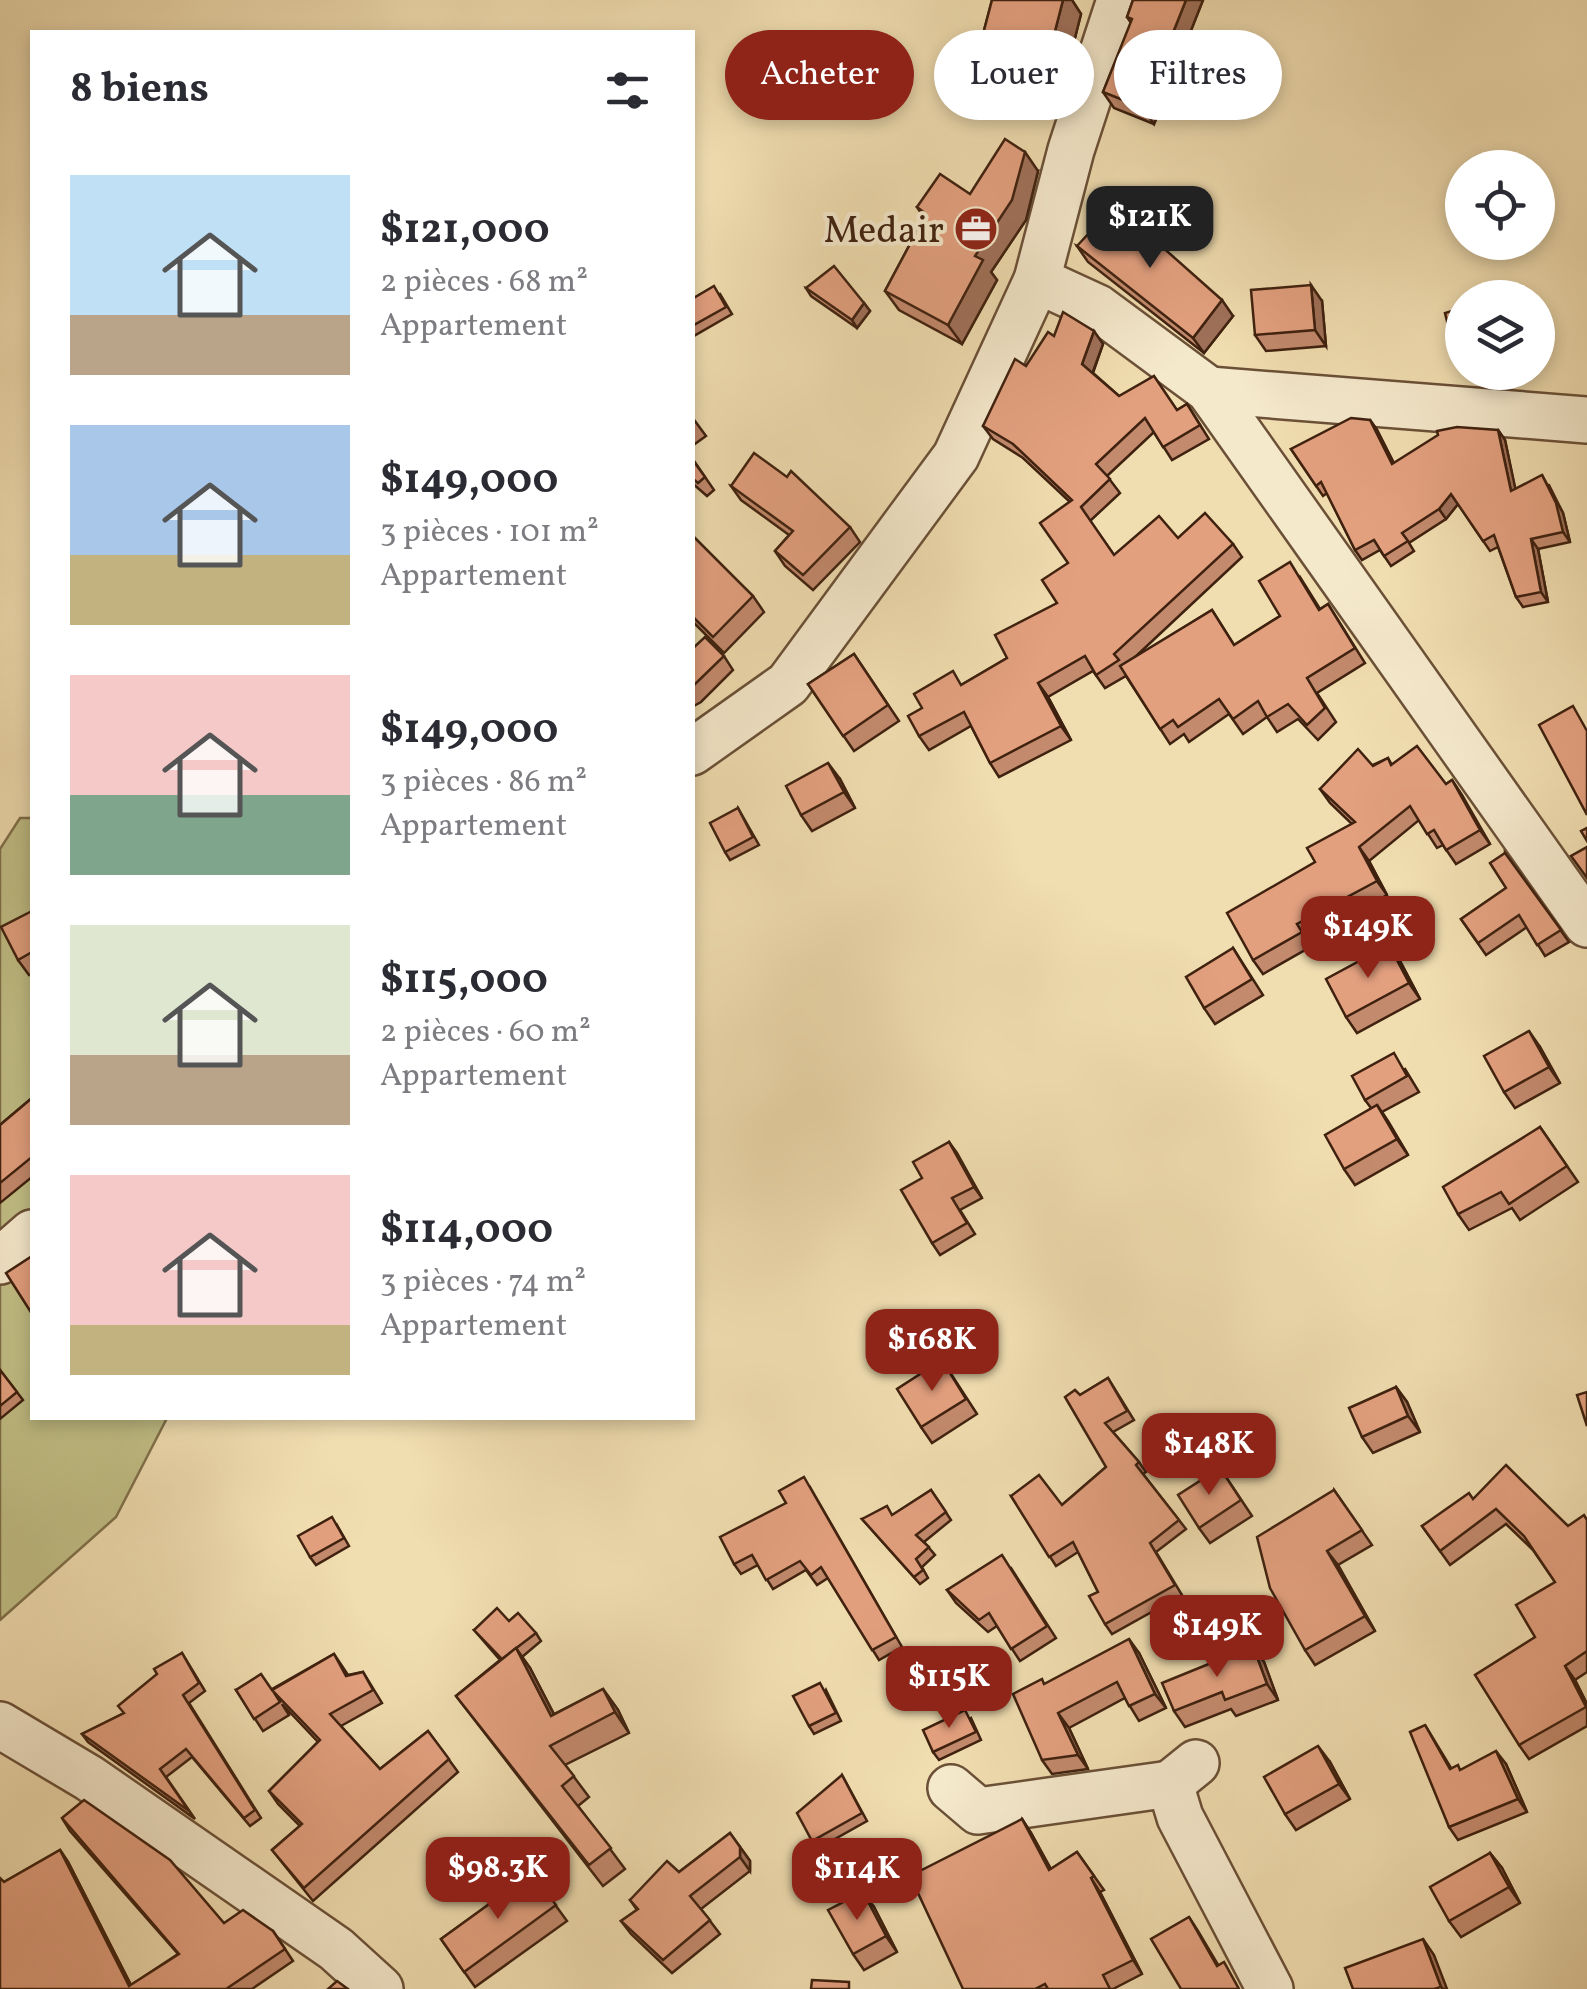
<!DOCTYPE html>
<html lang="fr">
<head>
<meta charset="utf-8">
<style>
  body { margin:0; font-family:Vollkorn,serif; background:#f2f2f3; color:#2b2b33; height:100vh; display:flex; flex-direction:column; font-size:38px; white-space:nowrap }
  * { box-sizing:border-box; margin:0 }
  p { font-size:32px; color:#7c7c81 }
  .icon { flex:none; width:55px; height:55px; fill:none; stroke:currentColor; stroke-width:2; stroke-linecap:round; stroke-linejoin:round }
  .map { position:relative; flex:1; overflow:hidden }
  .panel { position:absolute; left:30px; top:30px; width:665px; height:1390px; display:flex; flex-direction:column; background:#fff; border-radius:0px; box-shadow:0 5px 15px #0003 }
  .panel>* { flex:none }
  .hud { position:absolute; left:725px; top:30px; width:710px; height:90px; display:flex; gap:20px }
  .fabs { position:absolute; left:1445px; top:150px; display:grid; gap:20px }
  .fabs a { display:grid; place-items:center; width:110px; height:110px; border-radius:50%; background:#fff; box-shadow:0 5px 15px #0003; font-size:50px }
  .price { position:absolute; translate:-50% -85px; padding:0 22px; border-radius:20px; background:#8f2418; color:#fff; font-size:32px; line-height:65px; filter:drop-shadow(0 2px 5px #0008) }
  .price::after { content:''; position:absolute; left:50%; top:60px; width:30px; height:22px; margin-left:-15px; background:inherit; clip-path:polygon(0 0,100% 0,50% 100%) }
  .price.active { background:#222; color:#fff }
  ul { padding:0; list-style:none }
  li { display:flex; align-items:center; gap:30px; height:250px; padding:0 40px }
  li span { display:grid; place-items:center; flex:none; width:280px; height:200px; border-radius:0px; color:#555 }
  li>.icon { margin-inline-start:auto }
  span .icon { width:120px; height:120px; fill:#fffc; stroke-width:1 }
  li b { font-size:42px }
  h2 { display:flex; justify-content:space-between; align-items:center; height:120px; padding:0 40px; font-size:42px }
  .pill { padding:0 35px; border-radius:45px; background:#fff; box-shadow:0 5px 15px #0003; font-size:35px; line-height:90px }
  .pill.active { background:#8f2418; color:#fff }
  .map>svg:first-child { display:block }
</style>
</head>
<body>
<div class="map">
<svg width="1587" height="1989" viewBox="0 0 1587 1989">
  <rect width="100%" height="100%" fill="#f0ddb0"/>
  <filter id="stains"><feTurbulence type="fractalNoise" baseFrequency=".002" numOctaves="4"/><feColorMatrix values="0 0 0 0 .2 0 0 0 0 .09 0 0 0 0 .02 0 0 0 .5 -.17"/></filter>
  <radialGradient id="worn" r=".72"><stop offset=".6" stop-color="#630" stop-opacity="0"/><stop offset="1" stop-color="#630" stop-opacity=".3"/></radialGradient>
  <polygon fill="#c1bf86" stroke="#80704a" stroke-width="2.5" points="20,818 32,818 32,1418 167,1418 116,1517 0,1620 0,849"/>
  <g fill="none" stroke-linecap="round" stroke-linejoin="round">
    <defs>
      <g id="minor">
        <polyline points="1037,280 1098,308 1209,390 1587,924"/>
        <polyline points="1209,390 1587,420"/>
        <polyline points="692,752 788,684 956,456 1037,280 1071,150 1120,0"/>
        <polyline points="0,1261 32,1233"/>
        <polyline points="0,1725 89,1778 336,1949 380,1989"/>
        <polyline points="1196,1763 1170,1784 1180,1817 1270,1989"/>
        <polyline points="951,1788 978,1811 1170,1784"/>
      </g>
    </defs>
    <use href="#minor" stroke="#6b5037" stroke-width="50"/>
    <use href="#minor" stroke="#f5e9cc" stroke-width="45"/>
  </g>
  <g fill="#c38a6d" stroke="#3f210f" stroke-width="2.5">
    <polygon points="992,0 1072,0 1081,14 1060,97 994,80 977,57"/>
    <polygon points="1133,0 1203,0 1154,124 1114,108 1103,92 1131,23 1127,17"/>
    <polygon points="1038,171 1026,220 991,272 997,280 962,344 899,310 885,291 924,218 917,207 970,194"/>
    <polygon points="1077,246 1233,316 1204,353 1088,262"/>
    <polygon points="806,288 864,303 870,311 857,328 811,296"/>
    <polygon points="720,294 732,314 692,337 692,299"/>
    <polygon points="1322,301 1326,346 1266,351 1255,335"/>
    <polygon points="1462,308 1462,348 1458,349 1452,341"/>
    <polygon points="1054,336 1103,344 1093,373 1119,396 1177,410 1187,404 1209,439 1172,460 1154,432 1107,476 1120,493 1090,521 1114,555 1178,538 1233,544 1242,557 1133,659 1212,610 1234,645 1280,616 1300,577 1320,609 1328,604 1365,663 1317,693 1336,722 1318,740 1298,719 1277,732 1267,717 1243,734 1229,714 1189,742 1184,734 1170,744 1126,676 1105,688 1093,671 1048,697 1071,740 999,777 990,763 971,726 929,750 919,736 922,708 1007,658 1057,603 1068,563 1070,502 1023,458 993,439 983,426 1026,366"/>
    <polygon points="692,417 706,436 692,446"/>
    <polygon points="1370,420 1377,430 1394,463 1498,430 1505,440 1515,489 1549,485 1563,513 1570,542 1538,549 1548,602 1523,607 1516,597 1498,547 1490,551 1458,504 1446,519 1409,543 1414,551 1391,566 1380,550 1362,560 1355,550 1327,493 1323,496 1291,449"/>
    <polygon points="692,458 714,490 707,496 692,483"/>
    <polygon points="731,486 850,527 860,542 813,590 785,566 775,551 789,535 741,500"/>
    <polygon points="692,537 753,596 764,612 724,653 692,621"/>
    <polygon points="692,649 724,656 733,670 701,702 692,707"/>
    <polygon points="854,654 899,721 854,751 808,684"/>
    <polygon points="1388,758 1392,765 1446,784 1452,780 1490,844 1456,864 1443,845 1437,848 1419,820 1369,861 1387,895 1307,938 1312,946 1263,974 1253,960 1315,862 1352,824 1330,803 1320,789"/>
    <polygon points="840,779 855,808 812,831 801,815"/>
    <polygon points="738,808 759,845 730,860 725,852"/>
    <polygon points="1505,853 1569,942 1545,956 1527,927 1486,955 1461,919 1506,888"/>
    <polygon points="32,911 32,974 29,975 18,960"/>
    <polygon points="1233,948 1263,995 1215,1024 1204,1008"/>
    <polygon points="1400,961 1420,999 1357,1033 1346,1017"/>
    <polygon points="1540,1047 1560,1083 1515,1108 1504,1092"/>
    <polygon points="1405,1069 1419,1092 1382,1112 1408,1155 1355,1185 1344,1169 1371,1108 1365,1100"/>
    <polygon points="32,1098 32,1177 0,1203 0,1125"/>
    <polygon points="1540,1127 1578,1182 1520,1220 1512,1208 1469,1230 1458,1214"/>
    <polygon points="949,1142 982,1198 960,1210 975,1234 940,1255 932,1243 922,1178"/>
    <polygon points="942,1360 977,1414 932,1443 921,1427"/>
    <polygon points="0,1370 23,1400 0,1419"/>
    <polygon points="1108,1378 1134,1420 1113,1432 1139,1462 1146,1472 1143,1474 1186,1529 1156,1552 1182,1595 1112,1634 1105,1624 1098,1592 1078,1552 1056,1566 1011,1496 1062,1505 1106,1467 1080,1395"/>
    <polygon points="1396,1387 1407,1402 1420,1432 1373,1453 1362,1437"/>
    <polygon points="1220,1468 1252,1516 1210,1543 1199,1528"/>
    <polygon points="810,1487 902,1647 879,1660 828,1578 817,1585 806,1570 773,1589 758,1565 741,1574 734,1564 786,1503"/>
    <polygon points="931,1490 951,1520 924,1542 935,1555 922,1567 928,1578 920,1584 862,1519 893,1515"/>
    <polygon points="1334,1490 1372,1545 1338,1565 1375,1631 1315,1665 1305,1650"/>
    <polygon points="1473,1499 1568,1526 1587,1520 1587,1672 1575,1680 1587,1704 1587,1726 1529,1759 1519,1745 1535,1637 1555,1582 1533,1550 1506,1524 1450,1565 1422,1526"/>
    <polygon points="337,1525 349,1546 316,1565 310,1557"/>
    <polygon points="1011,1568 1056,1638 1020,1661 997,1626 988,1632 956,1603 947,1590"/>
    <polygon points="509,1621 536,1633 541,1641 522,1657 530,1668 554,1714 603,1689 618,1710 629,1733 565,1765 589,1797 578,1806 625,1869 603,1886 456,1696 500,1660 474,1630"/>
    <polygon points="182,1653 205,1691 189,1703 261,1818 250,1826 192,1757 166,1777 195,1819 88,1742 82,1734 124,1713"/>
    <polygon points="1139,1653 1166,1708 1139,1721 1125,1698 1069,1728 1088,1769 1052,1774 1042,1760 1045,1684"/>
    <polygon points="334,1654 348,1675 363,1672 382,1703 341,1726 380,1769 428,1731 458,1772 313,1901 272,1850 300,1826 278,1804 269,1791 318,1742 282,1704 289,1715 263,1731 236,1690 272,1689"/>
    <polygon points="1264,1662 1278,1700 1236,1716 1231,1709 1185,1727 1174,1711"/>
    <polygon points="826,1690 841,1721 814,1734 809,1726"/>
    <polygon points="971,1718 981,1740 939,1760 933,1752"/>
    <polygon points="1425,1725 1451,1768 1461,1770 1506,1764 1527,1812 1458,1840 1449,1827"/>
    <polygon points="1330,1762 1350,1799 1296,1830 1285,1814"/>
    <polygon points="842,1775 867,1821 817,1849 812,1841"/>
    <polygon points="62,1818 224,1923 273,1931 293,1961 252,1989 0,1989 4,1882 60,1850 68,1862 131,1985 178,1954 70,1831"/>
    <polygon points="1022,1819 1031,1833 1051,1869 1077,1852 1104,1890 1100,1892 1142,1974 1113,1989 963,1989"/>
    <polygon points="730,1833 750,1861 750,1871 701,1909 720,1934 672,1973 631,1934 621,1921 637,1910 630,1900 679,1872"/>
    <polygon points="1490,1853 1502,1868 1520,1903 1461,1937 1449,1921"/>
    <polygon points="532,1873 567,1921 475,1987 441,1939"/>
    <polygon points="874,1907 897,1952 864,1970 853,1954"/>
  </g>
  <g fill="#9f7059" stroke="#3f210f" stroke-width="2.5">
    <polygon points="1063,0 1072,0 1081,14 1060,97 1044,74"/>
    <polygon points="1186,0 1203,0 1154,124 1143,108"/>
    <polygon points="1025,152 1038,171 1026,220 991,272 997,280 962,344 948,325 975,256"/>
    <polygon points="1311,285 1322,301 1326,346 1315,330"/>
    <polygon points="1222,300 1233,316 1204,353 1193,338"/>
    <polygon points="864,303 870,311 857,328 852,320"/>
    <polygon points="1094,331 1103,344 1091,377 1082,364"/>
    <polygon points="1370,420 1377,430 1399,474 1392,464"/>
    <polygon points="1498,430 1505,440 1518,501 1511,491"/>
    <polygon points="1542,475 1563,513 1570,542 1563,532"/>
    <polygon points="1451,494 1458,504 1446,519 1439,509"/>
    <polygon points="1531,539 1538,549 1548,602 1541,592"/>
    <polygon points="1038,683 1048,697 1071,740 1061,726"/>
    <polygon points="828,763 840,779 855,808 844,792"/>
    <polygon points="1452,780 1462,795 1490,844 1480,830"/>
    <polygon points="1359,847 1369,861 1387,895 1377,881"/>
    <polygon points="1389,945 1400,961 1420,999 1409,983"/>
    <polygon points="1529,1031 1540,1047 1560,1083 1549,1067"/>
    <polygon points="1377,1105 1388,1121 1408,1155 1397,1139"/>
    <polygon points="949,1142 957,1153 982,1198 974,1187"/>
    <polygon points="1396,1387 1407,1402 1420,1432 1408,1416"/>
    <polygon points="1327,1551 1338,1565 1375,1631 1365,1616"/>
    <polygon points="1129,1639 1139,1653 1166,1708 1155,1694"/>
    <polygon points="1253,1646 1264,1662 1278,1700 1267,1684"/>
    <polygon points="516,1648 530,1668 565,1736 551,1716"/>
    <polygon points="1565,1666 1575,1680 1587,1704 1587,1708"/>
    <polygon points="603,1689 618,1710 629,1733 615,1712"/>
    <polygon points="1058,1713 1069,1728 1088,1769 1078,1755"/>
    <polygon points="1318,1746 1330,1762 1350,1799 1339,1784"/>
    <polygon points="1496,1751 1506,1764 1527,1812 1518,1799"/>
    <polygon points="1022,1819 1031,1833 1059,1884 1049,1870"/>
    <polygon points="740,1847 750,1861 750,1871 740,1857"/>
    <polygon points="60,1850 68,1862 133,1989 131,1989"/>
    <polygon points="1490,1853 1502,1868 1520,1903 1509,1887"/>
    <polygon points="1091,1878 1100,1892 1142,1974 1133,1960"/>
    <polygon points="863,1892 874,1907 897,1952 886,1936"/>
    <polygon points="1189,1917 1198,1931 1227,1980 1217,1966"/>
    <polygon points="1423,1939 1434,1955 1447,1989 1443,1989 1441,1987"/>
  </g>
  <g fill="#e3a07f" stroke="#3f210f" stroke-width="2.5">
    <polygon points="992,0 1063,0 1044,74 977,57"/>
    <polygon points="1133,0 1186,0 1143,108 1103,92 1132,19 1127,17"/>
    <polygon points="1005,139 1025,152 1012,200 975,256 983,260 948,325 885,291 926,214 917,207 940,174 970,194"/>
    <polygon points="1115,205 1222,300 1193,338 1077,246"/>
    <polygon points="834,266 864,303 852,320 806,288"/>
    <polygon points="1311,285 1315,330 1255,335 1251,290"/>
    <polygon points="714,286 726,307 692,326 692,299"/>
    <polygon points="1462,308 1462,338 1452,341 1445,313"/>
    <polygon points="1063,312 1094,331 1082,364 1119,396 1154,376 1177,410 1187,404 1200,425 1163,447 1145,418 1096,464 1110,479 1081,507 1114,555 1159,516 1178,538 1205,513 1233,544 1114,654 1119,660 1096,675 1085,656 1038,683 1061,726 990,763 964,712 919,736 908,716 922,708 914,694 953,671 961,685 1007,658 995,635 1057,603 1042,580 1068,563 1040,523 1072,500 1013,444 983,426 1015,359 1026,366 1048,332 1054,336"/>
    <polygon points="1351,418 1370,420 1392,464 1438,435 1437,431 1457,427 1498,430 1511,491 1542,475 1556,503 1563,532 1531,539 1541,592 1516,597 1494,535 1483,541 1451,494 1439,509 1402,533 1408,541 1384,556 1374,540 1355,550 1321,482 1316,486 1291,449"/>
    <polygon points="754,453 787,477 791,471 850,527 803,575 775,551 793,531 731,486"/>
    <polygon points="692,459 705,477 698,483 692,478"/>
    <polygon points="693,536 753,596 713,637 692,616"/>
    <polygon points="1290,562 1319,610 1328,604 1355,648 1307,678 1325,708 1307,725 1288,704 1267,717 1258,701 1233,719 1219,699 1178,727 1173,720 1160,729 1120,666 1212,610 1234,645 1280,616 1259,581"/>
    <polygon points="705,637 724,656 692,687 692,649"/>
    <polygon points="854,654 888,705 843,736 808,684"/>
    <polygon points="1573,706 1587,731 1587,815 1539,725"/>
    <polygon points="1417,746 1446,784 1452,780 1480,830 1446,850 1434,830 1427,834 1410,806 1359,847 1377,881 1297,924 1302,932 1253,960 1227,913 1315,862 1307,848 1355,822 1320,789 1358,749 1373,766 1388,758 1391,765"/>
    <polygon points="828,763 844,792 801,815 786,786"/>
    <polygon points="738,808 753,837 725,852 710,823"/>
    <polygon points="1587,828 1587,841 1581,831"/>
    <polygon points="1587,847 1587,878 1571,856"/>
    <polygon points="1505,853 1561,930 1537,945 1519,915 1478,943 1461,919 1506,888 1490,863"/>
    <polygon points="32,911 32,952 18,960 1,927"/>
    <polygon points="1389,945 1409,983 1346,1017 1326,979"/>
    <polygon points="1233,948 1252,979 1204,1008 1186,977"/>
    <polygon points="1529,1031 1549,1067 1504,1092 1484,1056"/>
    <polygon points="1394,1053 1407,1076 1365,1100 1352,1076"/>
    <polygon points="32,1098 32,1157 0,1183 0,1125"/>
    <polygon points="1377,1105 1397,1139 1344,1169 1325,1135"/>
    <polygon points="1540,1127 1567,1166 1509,1204 1501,1192 1458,1214 1443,1187"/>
    <polygon points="949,1142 974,1187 952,1198 967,1223 932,1243 901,1190 922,1178 913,1162"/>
    <polygon points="32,1256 32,1314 6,1273"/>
    <polygon points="942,1360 966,1399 921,1427 897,1389"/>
    <polygon points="0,1370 17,1392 0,1406"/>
    <polygon points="1108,1378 1127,1411 1105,1423 1139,1462 1136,1465 1179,1520 1150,1543 1175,1585 1105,1624 1089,1596 1098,1592 1073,1542 1049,1557 1011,1496 1039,1475 1062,1505 1106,1467 1065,1397 1075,1390 1080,1395"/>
    <polygon points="1396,1387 1408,1416 1362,1437 1349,1408"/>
    <polygon points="1587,1392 1587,1426 1577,1395"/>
    <polygon points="1506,1465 1568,1526 1584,1515 1587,1520 1587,1651 1565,1666 1586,1707 1519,1745 1475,1675 1535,1637 1516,1605 1555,1582 1524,1536 1496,1509 1440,1551 1422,1526 1469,1493 1473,1499"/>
    <polygon points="1220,1468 1241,1500 1199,1528 1178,1495"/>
    <polygon points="804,1477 896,1637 872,1650 821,1567 811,1575 800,1561 766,1580 752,1555 734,1564 720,1537 786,1503 779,1491"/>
    <polygon points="931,1490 946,1512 916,1535 929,1547 916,1559 923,1570 914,1577 862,1519 887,1506 892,1515"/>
    <polygon points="1334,1490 1362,1530 1327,1551 1365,1616 1305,1650 1270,1588 1257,1537"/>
    <polygon points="332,1517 344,1538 310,1557 298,1536"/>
    <polygon points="1002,1555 1047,1626 1011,1649 989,1613 979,1620 947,1590"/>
    <polygon points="497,1608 509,1621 518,1613 536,1633 502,1659 474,1630"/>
    <polygon points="1129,1639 1155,1694 1129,1706 1117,1682 1058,1713 1078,1755 1042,1760 1013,1694 1042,1679 1044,1684"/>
    <polygon points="1253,1646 1267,1684 1225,1700 1222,1692 1174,1711 1162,1683"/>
    <polygon points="516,1648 551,1716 603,1689 615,1712 550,1746 574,1776 562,1786 611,1848 589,1865 456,1696"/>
    <polygon points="182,1653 199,1683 183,1695 255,1810 244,1818 186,1749 160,1769 189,1811 82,1734 124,1713 118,1706 157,1674 154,1669"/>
    <polygon points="334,1654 346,1676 363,1672 373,1690 330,1714 380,1769 428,1731 449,1759 304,1888 272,1850 302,1824 269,1791 320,1740 273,1691 280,1702 254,1719 236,1690 261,1674 272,1690"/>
    <polygon points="820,1683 836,1713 809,1726 793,1696"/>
    <polygon points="965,1710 976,1732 933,1752 923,1730"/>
    <polygon points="1425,1725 1450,1769 1458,1765 1460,1770 1496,1751 1518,1799 1449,1827 1410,1732"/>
    <polygon points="1318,1746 1339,1784 1285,1814 1264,1777"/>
    <polygon points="842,1775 862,1813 812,1841 797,1813"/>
    <polygon points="84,1800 170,1860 224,1923 243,1910 273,1931 285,1949 226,1989 0,1989 0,1878 4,1882 60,1850 129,1986 179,1954 62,1818"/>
    <polygon points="1022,1819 1049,1870 1077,1852 1094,1876 1091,1878 1133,1960 1103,1975 1110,1989 1048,1989 1045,1984 1035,1989 963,1989 910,1876"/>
    <polygon points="730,1833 740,1847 740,1857 690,1896 710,1920 663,1960 621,1921 638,1909 630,1900 667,1861 679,1872"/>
    <polygon points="1490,1853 1509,1887 1449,1921 1430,1887"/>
    <polygon points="532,1873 556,1905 464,1972 441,1939"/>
    <polygon points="863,1892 886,1936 853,1954 828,1910"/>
    <polygon points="1189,1917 1217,1966 1224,1962 1239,1989 1181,1989 1151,1939"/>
    <polygon points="1423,1939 1441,1987 1434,1989 1353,1989 1345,1968"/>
    <polygon points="812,1980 849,1982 849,1989 811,1989"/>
    <polygon points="337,1981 348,1989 328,1989"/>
  </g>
  <defs>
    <symbol id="office-disc" viewBox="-11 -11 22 22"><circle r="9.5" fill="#8f2418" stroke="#f5e9cc"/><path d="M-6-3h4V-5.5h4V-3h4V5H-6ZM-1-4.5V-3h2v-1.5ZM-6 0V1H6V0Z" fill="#fff"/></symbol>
  </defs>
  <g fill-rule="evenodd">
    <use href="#office-disc" x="951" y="204" width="50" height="50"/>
  </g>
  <g text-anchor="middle" stroke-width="8" stroke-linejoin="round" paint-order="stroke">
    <g font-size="38" fill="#3f210f" stroke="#f5e9cc" text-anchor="end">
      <text x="944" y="242">Medair</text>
    </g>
  </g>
  <rect width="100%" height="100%" filter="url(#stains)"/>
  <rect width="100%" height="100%" fill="url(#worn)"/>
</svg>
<div class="fabs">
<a><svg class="icon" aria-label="locate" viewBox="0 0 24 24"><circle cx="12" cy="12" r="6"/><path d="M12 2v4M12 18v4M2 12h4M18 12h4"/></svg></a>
<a><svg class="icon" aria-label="layers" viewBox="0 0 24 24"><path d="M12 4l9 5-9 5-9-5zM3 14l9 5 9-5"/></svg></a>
</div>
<b class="price active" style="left:1150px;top:271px">$121K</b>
<b class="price" style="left:1368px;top:981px">$149K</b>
<b class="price" style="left:932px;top:1394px">$168K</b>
<b class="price" style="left:1209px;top:1498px">$148K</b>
<b class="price" style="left:1217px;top:1680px">$149K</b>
<b class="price" style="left:949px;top:1731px">$115K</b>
<b class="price" style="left:498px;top:1922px">$98.3K</b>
<b class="price" style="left:857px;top:1923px">$114K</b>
<div class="hud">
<a class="pill active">Acheter</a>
<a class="pill">Louer</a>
<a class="pill">Filtres</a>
</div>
<section class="panel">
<h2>8 biens<svg class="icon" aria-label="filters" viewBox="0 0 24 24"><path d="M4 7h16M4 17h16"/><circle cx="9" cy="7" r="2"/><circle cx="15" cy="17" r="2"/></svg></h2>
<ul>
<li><span style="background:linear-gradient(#bfe0f5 70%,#b9a48a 0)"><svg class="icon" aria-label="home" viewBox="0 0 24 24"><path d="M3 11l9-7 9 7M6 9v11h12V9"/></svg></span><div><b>$121,000</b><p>2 pièces · 68 m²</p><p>Appartement</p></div></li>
<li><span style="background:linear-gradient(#a9c7e8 65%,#c2b280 0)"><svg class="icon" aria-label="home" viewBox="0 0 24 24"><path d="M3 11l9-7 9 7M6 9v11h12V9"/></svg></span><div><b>$149,000</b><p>3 pièces · 101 m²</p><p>Appartement</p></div></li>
<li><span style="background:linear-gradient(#f6c9c9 60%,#7fa58c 0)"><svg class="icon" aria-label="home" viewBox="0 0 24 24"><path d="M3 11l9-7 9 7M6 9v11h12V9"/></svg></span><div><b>$149,000</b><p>3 pièces · 86 m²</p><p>Appartement</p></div></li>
<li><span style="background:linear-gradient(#dfe7d0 65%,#b9a48a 0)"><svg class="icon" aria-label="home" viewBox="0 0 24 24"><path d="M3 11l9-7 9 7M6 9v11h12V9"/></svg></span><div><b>$115,000</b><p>2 pièces · 60 m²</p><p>Appartement</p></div></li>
<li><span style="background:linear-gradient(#f6c9c9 75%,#c2b280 0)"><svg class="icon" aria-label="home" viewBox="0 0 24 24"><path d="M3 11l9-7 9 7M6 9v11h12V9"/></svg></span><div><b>$114,000</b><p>3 pièces · 74 m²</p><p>Appartement</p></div></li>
</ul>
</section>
</div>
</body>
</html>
